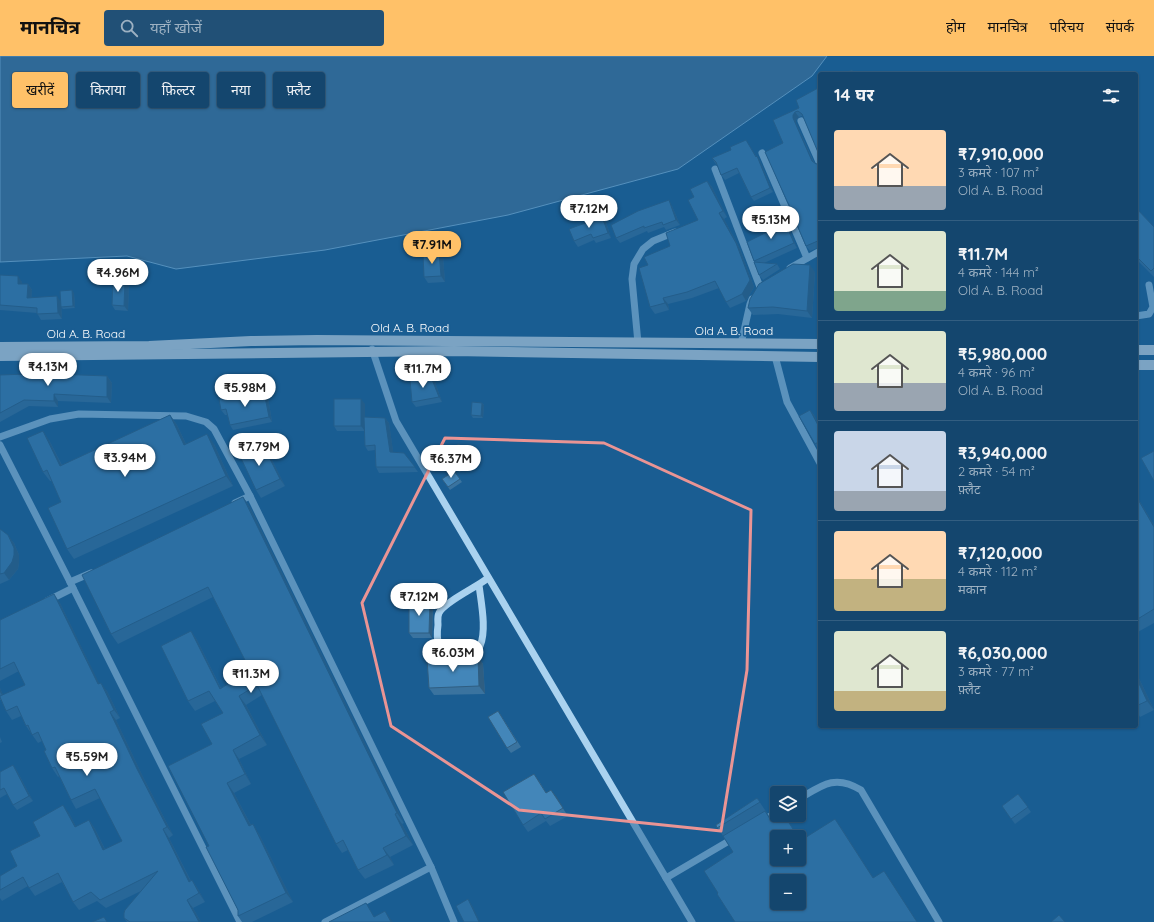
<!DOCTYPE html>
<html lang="hi">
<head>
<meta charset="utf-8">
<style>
  body { margin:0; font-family:Quicksand,"Noto Sans Devanagari",sans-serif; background:#215076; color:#f1f3f6; height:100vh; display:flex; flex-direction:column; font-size:15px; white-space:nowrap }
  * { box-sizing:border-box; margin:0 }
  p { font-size:13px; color:#9db1c2 }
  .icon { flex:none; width:22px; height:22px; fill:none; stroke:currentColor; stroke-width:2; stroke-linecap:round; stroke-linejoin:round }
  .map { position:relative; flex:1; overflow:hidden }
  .panel { position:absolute; left:818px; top:16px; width:320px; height:656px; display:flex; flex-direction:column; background:#14466e; border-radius:4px; box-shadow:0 1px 3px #0004,0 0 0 1px #335e81 }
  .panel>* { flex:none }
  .banner { position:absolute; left:12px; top:16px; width:380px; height:36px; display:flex; gap:8px }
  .tools { position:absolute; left:770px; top:730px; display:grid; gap:8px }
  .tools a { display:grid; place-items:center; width:36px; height:36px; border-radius:4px; background:#14466e; box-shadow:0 1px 3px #0004,0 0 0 1px #335e81; font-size:20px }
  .price { position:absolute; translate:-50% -34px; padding:0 9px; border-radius:14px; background:#fff; color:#222; font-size:13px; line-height:26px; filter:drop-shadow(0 1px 2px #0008) }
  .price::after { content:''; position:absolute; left:50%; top:24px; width:12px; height:9px; margin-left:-6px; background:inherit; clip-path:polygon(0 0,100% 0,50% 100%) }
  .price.selected { background:#ffc168; color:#111 }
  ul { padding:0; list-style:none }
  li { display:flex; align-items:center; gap:12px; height:100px; padding:0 16px }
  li+li { border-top:1px solid #335e81 }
  li span { display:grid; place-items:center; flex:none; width:112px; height:80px; border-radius:4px; color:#555 }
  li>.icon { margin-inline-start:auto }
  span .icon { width:48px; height:48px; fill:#fffc; stroke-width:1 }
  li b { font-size:17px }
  h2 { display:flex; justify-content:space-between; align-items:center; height:48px; padding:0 16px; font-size:17px }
  .tag { padding:0 14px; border-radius:4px; background:#14466e; box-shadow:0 1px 3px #0004,0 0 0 1px #335e81; font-size:14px; line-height:36px }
  .tag.selected { background:#ffc168; color:#111 }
  header { display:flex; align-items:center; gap:24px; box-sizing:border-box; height:56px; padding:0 20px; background:#ffc168; color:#111 }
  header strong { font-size:19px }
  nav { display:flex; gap:22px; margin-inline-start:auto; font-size:14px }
  .search { width:280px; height:36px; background:#215076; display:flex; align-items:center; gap:10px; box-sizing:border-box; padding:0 14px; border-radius:4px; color:#9db1c2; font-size:15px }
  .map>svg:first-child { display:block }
</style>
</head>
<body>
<header>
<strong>मानचित्र</strong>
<div class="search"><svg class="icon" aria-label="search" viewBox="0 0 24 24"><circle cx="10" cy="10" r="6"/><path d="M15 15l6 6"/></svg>यहाँ खोजें</div>
<nav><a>होम</a><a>मानचित्र</a><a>परिचय</a><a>संपर्क</a></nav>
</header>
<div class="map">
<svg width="1154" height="866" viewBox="0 0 1154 866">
  <rect width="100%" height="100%" fill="#1a5d92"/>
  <polygon fill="#49789e" stroke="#9ccef1" points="0,0 827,0 812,20 678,113 508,159 325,194 176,213 127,200 0,206"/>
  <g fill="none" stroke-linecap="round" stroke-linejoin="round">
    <g stroke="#aad2ef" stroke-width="7">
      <polyline points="801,65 820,108"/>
      <polyline points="762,97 807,202"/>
      <polyline points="715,113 760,231"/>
      <polyline points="790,212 820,195"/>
      <polyline points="1136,260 1149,258 1153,251 1149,229"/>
      <polyline points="638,287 632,223 634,208 643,193 653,185 675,176"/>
      <polyline points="741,288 750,248 752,243"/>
      <polyline points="372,293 396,365 692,866"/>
      <polyline points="775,300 787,346 820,407"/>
      <polyline points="0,381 50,363 79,358 186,360 206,366 214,373 250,440"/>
      <polyline points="0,389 70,526 240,866"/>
      <polyline points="235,447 250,440 431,811 325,866"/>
      <polyline points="70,526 91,517"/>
      <path d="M479 529C481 546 487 574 480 590 479 593 475 596 472 599 460 610 444 607 439 591 437 584 437 576 438 569 438 565 437 561 439 557 444 546 477 531 488 522"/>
      <polyline points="47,545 73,532"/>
      <path d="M799 743C822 729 835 718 861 734L939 866"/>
      <polyline points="762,765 777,756"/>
      <polyline points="431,811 454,866"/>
      <polyline points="666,822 734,782"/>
    </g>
    <g stroke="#f2f9ff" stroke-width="10">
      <polyline points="0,291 149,290 251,285 317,284 820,288"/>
      <polyline points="1136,294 1154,294"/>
      <polyline points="0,300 454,295 820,301"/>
      <polyline points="1136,309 1154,309"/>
    </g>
  </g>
  <g fill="#3a739f">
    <polygon points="799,52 804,61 802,60 799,61 796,64 796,67 814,106 816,108 819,107 820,106 820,191 810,195 806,190 793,156 783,87 773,64"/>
    <polygon points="749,89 756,100 760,105 773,136 754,145 751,141 739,117 725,124 721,119 717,109 715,107 712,102"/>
    <polygon points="707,125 712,131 727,161 724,163 740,193 754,231 746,245 730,252 726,246 719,232 692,242 668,248 669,254 655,258 650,251 648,209 670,190 698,164 694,141"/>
    <polygon points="672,150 680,169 666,174 664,171 648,177 647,175 620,187 616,182"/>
    <polygon points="1136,152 1154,171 1154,221 1136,203"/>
    <polygon points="602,161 606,166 611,182 596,187 594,184 578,191 574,185"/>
    <polygon points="786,166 797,192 764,207 777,208 780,213 763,224 759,219 754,206 771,174"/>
    <polygon points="439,196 443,201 445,226 428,227 424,221"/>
    <polygon points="815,216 812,262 778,258 753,259 748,252"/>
    <polygon points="0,219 22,226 22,228 28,228 32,234 31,242 61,246 74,237 75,252 63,253 61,251 61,249 62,263 41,264 37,257 0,254"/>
    <polygon points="125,225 129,230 128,255 115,254 112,249"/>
    <polygon points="0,319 107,320 112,327 111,347 58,345 58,351 29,350 0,366"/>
    <polygon points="435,326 442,346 416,351 412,346"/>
    <polygon points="264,336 268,341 272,366 233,374 230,369 228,359 225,359 221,354"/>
    <polygon points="482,347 484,349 483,362 473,362 471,359"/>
    <polygon points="365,348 365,361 385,362 389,367 393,396 404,397 418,416 379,417 376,411 375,394 368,395 365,390 365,375 337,375 334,370"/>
    <polygon points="810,354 814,359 820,371 820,392 818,393 815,388"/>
    <polygon points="170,359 177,369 186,388 214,388 233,430 74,503 67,493 61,446 52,425 50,425 43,416 49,384 62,409"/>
    <polygon points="262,387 267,394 285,430 261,442 256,434"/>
    <polygon points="463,393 471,410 459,416 456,411"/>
    <polygon points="454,415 462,426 450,434 442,423"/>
    <polygon points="1136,439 1154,469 1154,567 1136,577"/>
    <polygon points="243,441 250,451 404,767 402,768 413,789 390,801 394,809 365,823 358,814 348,794 342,797 336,788 262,639 246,649 267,689 239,703 251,728 234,737 251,769 259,778 293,846 252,866 242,866 238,860 238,854 209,790 212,688 223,657 215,645 195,655 188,645 191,575 197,584 221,632 250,614 213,541 118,588 111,578"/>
    <polygon points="0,473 14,487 19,499 19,507 18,513 9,524 0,528"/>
    <polygon points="60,547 99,628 107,635 120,662 116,664 143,721 173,779 169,782 191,825 192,824 198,833 205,846 193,852 201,866 127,866 124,862 141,835 106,852 97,845 79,854 73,846 62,826 35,840 28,830 2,845 0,842 0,820 17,810 40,780 69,757 76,771 89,764 95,773 105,793 122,785 100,742 76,753 71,744 59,720 58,721 52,712 46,694 42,685 38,687 26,670 21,660 12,664 6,655 1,644 0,644 0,632 3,639 25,629 19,615 0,625 0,564"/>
    <polygon points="433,550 432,582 413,582 409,577"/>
    <polygon points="478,601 483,608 485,638 434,639 429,632 452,603"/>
    <polygon points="1136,616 1154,654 1140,661 1136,655"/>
    <polygon points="498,655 521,691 511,697 507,692"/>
    <polygon points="0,681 2,686 0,687"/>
    <polygon points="13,709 17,715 33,745 17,754 13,749 7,738 0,742 0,716"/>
    <polygon points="539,725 546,737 551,734 568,760 550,770 546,765 528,776 523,769"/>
    <polygon points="1018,738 1031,756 1015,768 1002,750"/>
    <polygon points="757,742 771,763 784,759 798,781 777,781 801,785 842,773 873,822 891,825 718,837 733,796 716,769"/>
  </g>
  <g fill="#2f5e82">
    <polygon points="795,56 799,61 796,64 796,67 815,110 812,105 793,62 793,59"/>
    <polygon points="746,84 759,105 757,100 760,105 773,136 770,132 756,101"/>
    <polygon points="707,125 712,131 727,161 723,155"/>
    <polygon points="669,144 672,150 680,169 676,164"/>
    <polygon points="719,157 724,163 740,193 754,231 746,245 742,238"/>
    <polygon points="602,161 606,166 611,182 608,177"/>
    <polygon points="783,162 786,166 797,192 794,187"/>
    <polygon points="439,196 443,201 445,226 441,220"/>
    <polygon points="810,209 815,216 812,262 807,255"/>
    <polygon points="18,220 22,226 22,233 18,228"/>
    <polygon points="125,225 129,230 128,255 124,250"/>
    <polygon points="28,228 32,234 31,248 27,242"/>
    <polygon points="72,234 74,237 75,252 73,250"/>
    <polygon points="57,240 61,246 62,263 58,257"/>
    <polygon points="663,242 668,248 669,254 665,247"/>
    <polygon points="107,320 112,327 111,347 107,341"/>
    <polygon points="431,321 435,326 442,346 439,341"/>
    <polygon points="264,336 268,341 272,366 269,361"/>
    <polygon points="54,338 58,345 58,351 54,345"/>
    <polygon points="361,343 365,348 365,375 361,370"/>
    <polygon points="482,347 484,349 483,362 481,360"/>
    <polygon points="810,354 814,359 820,371 820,373"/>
    <polygon points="170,359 177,369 191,399 184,389"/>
    <polygon points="385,362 389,367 394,401 390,396"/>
    <polygon points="43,375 49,384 67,420 60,410"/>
    <polygon points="207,378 214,388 233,430 226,420"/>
    <polygon points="262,387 267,394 285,430 280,423"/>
    <polygon points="459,388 463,393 471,410 468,405"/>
    <polygon points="1136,439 1154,469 1154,471 1136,440"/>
    <polygon points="243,441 250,451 404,767 397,757"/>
    <polygon points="8,479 14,487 19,499 19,507 18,513 9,524 4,517"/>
    <polygon points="54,538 60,547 104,637 98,628"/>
    <polygon points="430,545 433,550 432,582 429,577"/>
    <polygon points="191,575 197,584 226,643 220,633"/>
    <polygon points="478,601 483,608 485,638 479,630"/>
    <polygon points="1136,616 1154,654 1147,645 1136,621"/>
    <polygon points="101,627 107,635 120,662 114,654"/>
    <polygon points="0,632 6,645 0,636"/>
    <polygon points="239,640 246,649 267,689 260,679"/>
    <polygon points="110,656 116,664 143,721 173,779 167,771 137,713"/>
    <polygon points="233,694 239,703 251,728 245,718"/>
    <polygon points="13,709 17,715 33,745 29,740"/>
    <polygon points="227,727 234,737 256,779 249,770"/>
    <polygon points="551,734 557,741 568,760 563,752"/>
    <polygon points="63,749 69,757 81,780 75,771"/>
    <polygon points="395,758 402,768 413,789 406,780"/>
    <polygon points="835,763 842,773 880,832 873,822"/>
    <polygon points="89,764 95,773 109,802 103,794"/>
    <polygon points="253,768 259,778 293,846 286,837"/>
    <polygon points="163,773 169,782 195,834 189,826"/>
    <polygon points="383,792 390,801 394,809 387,799"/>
    <polygon points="884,815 891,825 917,866"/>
    <polygon points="192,824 198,833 205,846 199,837"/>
    <polygon points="468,843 473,851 480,866 479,866"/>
    <polygon points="187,844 193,852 201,866 199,866"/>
    <polygon points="385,855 392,865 393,866 391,866"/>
  </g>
  <g fill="#4386b9" stroke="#2f5e82" fill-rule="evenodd">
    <polygon points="852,14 854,18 842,18"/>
    <polygon points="820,31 820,101 802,58 798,55 795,56 793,59 793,62 812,105 816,108 819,107 820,106 820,184 806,190 792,157 793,156 787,145 765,96 783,87 773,64 799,52 796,44"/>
    <polygon points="746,84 756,101 757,100 770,132 751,141 737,112 721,119 716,106 712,102 731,94 730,91"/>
    <polygon points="707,125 723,155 719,157 736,187 750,224 742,238 726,246 715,225 687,236 663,242 665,247 650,251 639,212 648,209 644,201 670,190 666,177 698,164 688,144 694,141 690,133"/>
    <polygon points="669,144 676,164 663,169 662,166 644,172 644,170 616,182 611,169 638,155"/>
    <polygon points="1136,152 1154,171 1154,212 1151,215 1136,200"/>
    <polygon points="602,161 608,177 593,182 591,178 574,185 569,173"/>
    <polygon points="783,162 794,187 754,205 747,186 771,174 768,168"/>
    <polygon points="439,196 441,220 424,221 423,197"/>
    <polygon points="754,206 777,208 759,219"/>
    <polygon points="793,208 810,209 807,255 773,251 748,252 750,243 759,228"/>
    <polygon points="0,219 18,220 18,228 28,228 27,242 57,240 58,257 37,258 37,252 0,249"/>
    <polygon points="113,224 125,225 124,250 112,249"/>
    <polygon points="72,234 73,250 61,251 60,235"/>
    <polygon points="28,317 107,320 107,341 54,338 54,345 24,344 0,357 0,319 28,318"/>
    <polygon points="431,321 439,341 412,346 410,324"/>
    <polygon points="264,336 269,361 230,369 226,353 221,354 219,343"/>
    <rect x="334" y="343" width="27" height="27"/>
    <polygon points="472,346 482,347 481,360 471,359"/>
    <polygon points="810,354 820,373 820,385 815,388 799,360"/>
    <polygon points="170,359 184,389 207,378 226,420 67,493 48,452 61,446 47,414 43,416 27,382 43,375 60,410"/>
    <polygon points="364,361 385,362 390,396 404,397 415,411 376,411 375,389 365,390"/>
    <polygon points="262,387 280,423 256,434 239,398"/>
    <polygon points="459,388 468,405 456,411 447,394"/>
    <polygon points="1154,395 1154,425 1141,402"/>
    <polygon points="454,415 460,423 448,431 442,423"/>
    <polygon points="1136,440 1154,471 1154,553 1136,564"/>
    <polygon points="243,441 397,757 395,758 406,780 383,792 387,799 358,814 343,784 336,788 257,629 239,640 260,679 233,694 245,718 227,727 249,770 253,768 286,837 238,860 238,854 206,791 209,790 168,710 212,688 201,668 223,657 209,635 188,645 161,590 191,575 220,633 250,614 208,531 111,578 82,519"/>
    <polygon points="0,473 8,479 14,492 14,499 12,506 4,517 0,518"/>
    <polygon points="54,538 98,628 101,627 114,654 110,656 137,713 167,771 163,773 189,826 192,824 199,837 187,844 199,866 130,866 124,862 124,857 125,854 158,815 100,844 91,836 73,846 58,817 29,832 23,821 0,834 0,820 17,810 10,795 40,780 33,766 63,749 75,771 89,764 103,794 122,785 95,733 71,744 55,711 52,712 44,695 46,694 38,676 32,679 28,669 26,670 17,650 6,655 0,641 0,640 25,629 14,606 0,613 0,564"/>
    <polygon points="409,545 430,545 429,577 409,577"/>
    <polygon points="478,601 479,630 429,632 427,603 452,603"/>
    <polygon points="1136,621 1147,645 1136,650"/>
    <polygon points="498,655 517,686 507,692 488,661"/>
    <polygon points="13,709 29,740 13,749 4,732 0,734 0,716"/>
    <polygon points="534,718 546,737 551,734 563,752 545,763 541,757 523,769 503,736"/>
    <polygon points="1018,738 1028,751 1011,763 1002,750"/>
    <polygon points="757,742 760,746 717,772 716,769"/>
    <path d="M765 755 770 763 777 759H784L798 781H777V803H799V783L800 785 835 763 873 822 884 815 917 866H735L717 838 718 837 704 815 733 796 723 780ZM777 825H799V847H777Z"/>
    <polygon points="468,843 479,866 464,866 456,850"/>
    <polygon points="366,847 374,861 385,855 391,866 329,866"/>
    <polygon points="1059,859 1065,866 1051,866"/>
    <polygon points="104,861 107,866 92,866"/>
  </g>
  <path d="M0 0H1154V866H0ZM445 382 604 387 751 454 747 614 721 775 519 754 391 670 362 547Z" fill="#1a5d92" fill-opacity=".55" fill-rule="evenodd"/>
  <path fill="none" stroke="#ea9494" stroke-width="3" stroke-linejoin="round" d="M445 382 604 387 751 454 747 614 721 775 519 754 391 670 362 547Z"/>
  <g text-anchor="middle" stroke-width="3.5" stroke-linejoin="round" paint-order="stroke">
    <g font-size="12" fill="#fff" stroke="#1a5d92">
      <text x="410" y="276">Old A. B. Road</text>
      <text x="734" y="279">Old A. B. Road</text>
      <text x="86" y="282">Old A. B. Road</text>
    </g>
  </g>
</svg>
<div class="tools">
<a><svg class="icon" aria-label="layers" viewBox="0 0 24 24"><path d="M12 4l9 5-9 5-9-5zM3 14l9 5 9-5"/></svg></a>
<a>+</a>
<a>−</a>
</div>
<b class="price" style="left:589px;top:173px">₹7.12M</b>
<b class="price" style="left:771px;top:184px">₹5.13M</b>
<b class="price selected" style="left:432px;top:209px">₹7.91M</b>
<b class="price" style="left:118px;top:237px">₹4.96M</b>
<b class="price" style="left:48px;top:331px">₹4.13M</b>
<b class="price" style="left:423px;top:333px">₹11.7M</b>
<b class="price" style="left:245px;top:352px">₹5.98M</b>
<b class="price" style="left:259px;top:411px">₹7.79M</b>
<b class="price" style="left:125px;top:422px">₹3.94M</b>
<b class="price" style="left:451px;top:423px">₹6.37M</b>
<b class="price" style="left:419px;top:561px">₹7.12M</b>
<b class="price" style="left:453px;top:617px">₹6.03M</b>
<b class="price" style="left:251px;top:638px">₹11.3M</b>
<b class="price" style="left:87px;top:721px">₹5.59M</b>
<div class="banner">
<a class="tag selected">खरीदें</a>
<a class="tag">किराया</a>
<a class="tag">फ़िल्टर</a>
<a class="tag">नया</a>
<a class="tag">फ़्लैट</a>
</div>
<section class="panel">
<h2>14 घर<svg class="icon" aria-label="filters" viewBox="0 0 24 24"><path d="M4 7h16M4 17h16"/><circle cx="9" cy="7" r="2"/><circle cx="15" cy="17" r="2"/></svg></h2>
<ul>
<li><span style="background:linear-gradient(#ffd9b3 70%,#9aa5b1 0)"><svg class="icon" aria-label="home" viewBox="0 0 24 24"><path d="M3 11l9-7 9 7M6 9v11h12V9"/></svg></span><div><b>₹7,910,000</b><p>3 कमरे · 107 m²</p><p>Old A. B. Road</p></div></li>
<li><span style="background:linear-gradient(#dfe7d0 75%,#7fa58c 0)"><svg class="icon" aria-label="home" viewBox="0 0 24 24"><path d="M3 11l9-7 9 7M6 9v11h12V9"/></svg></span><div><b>₹11.7M</b><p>4 कमरे · 144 m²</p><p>Old A. B. Road</p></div></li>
<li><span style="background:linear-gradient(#dfe7d0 65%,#9aa5b1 0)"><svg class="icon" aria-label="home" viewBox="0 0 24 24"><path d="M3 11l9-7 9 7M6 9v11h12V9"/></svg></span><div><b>₹5,980,000</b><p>4 कमरे · 96 m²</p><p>Old A. B. Road</p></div></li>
<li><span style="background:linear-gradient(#c9d6e8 75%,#9aa5b1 0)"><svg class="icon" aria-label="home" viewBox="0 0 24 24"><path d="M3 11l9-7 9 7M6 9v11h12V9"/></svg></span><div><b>₹3,940,000</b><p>2 कमरे · 54 m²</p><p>फ़्लैट</p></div></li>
<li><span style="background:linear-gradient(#ffd9b3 60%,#c2b280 0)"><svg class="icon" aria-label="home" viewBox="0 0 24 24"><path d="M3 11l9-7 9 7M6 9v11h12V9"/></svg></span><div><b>₹7,120,000</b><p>4 कमरे · 112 m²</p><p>मकान</p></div></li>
<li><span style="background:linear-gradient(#dfe7d0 75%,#c2b280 0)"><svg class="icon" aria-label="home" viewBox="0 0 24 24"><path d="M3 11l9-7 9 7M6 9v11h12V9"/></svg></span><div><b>₹6,030,000</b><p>3 कमरे · 77 m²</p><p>फ़्लैट</p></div></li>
</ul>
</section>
</div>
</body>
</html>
